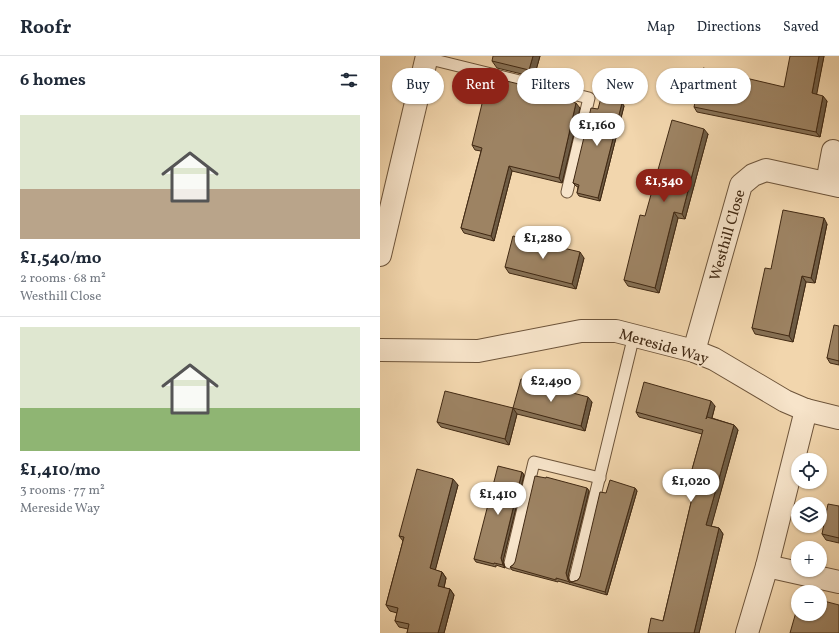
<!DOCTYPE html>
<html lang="en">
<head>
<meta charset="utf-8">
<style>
  body { margin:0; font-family:Vollkorn,serif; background:#f2f2f3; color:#1f2937; height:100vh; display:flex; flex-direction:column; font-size:15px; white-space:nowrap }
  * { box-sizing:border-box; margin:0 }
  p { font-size:13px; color:#747a83 }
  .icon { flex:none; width:22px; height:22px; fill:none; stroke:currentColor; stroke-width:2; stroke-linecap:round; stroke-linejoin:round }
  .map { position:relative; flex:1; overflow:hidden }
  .details { display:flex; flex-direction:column; background:#fff; width:380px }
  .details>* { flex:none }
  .top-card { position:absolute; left:12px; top:12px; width:380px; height:36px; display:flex; gap:8px }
  .fabs { position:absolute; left:411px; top:397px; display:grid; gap:8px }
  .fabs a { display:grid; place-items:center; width:36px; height:36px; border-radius:50%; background:#fff; box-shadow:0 1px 3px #0004; font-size:20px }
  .price { position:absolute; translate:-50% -34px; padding:0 9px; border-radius:14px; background:#fff; color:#222; font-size:13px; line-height:26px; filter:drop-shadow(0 1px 2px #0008) }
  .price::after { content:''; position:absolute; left:50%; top:24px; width:12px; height:9px; margin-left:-6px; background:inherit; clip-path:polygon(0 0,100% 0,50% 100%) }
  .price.selected { background:#8f2418; color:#fff }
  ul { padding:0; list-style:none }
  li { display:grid; align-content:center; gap:8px; height:212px; padding:0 20px }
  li+li { border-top:1px solid #e0e1e3 }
  li span { display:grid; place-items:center; height:124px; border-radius:0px; color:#555 }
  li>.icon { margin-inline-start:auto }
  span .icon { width:72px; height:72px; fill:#fffc; stroke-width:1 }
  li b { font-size:17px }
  h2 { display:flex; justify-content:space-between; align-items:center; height:48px; padding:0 20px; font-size:17px }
  .chip { padding:0 14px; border-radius:18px; background:#fff; box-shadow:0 1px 3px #0004; font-size:14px; line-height:36px }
  .chip.selected { background:#8f2418; color:#fff }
  header { display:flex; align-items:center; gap:24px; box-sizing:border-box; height:56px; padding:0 20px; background:#fff; border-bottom:1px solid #e0e1e3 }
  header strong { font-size:19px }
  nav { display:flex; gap:22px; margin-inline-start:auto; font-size:14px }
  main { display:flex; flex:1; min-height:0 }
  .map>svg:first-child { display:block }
</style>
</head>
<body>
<header>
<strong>Roofr</strong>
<nav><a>Map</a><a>Directions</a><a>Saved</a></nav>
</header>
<main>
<section class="details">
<h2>6 homes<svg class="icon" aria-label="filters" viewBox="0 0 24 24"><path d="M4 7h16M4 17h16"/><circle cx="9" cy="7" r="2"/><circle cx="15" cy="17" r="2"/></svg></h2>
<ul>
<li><span style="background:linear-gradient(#dfe7d0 60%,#b9a48a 0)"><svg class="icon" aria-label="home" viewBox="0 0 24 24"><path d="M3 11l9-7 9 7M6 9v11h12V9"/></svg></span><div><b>£1,540/mo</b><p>2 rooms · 68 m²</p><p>Westhill Close</p></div></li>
<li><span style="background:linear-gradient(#dfe7d0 65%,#8fb573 0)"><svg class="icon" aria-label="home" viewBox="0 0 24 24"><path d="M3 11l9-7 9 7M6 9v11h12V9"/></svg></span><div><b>£1,410/mo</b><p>3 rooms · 77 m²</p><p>Mereside Way</p></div></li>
</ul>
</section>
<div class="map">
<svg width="459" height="577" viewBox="0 0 459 577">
  <rect width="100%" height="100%" fill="#f2d6ad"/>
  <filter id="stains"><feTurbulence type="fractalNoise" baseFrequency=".005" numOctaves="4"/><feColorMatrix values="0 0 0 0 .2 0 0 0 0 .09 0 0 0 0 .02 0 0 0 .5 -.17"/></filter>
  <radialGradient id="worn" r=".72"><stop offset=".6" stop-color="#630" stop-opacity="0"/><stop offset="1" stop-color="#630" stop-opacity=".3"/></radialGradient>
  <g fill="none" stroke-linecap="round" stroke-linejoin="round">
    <defs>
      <g id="service">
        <polyline points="46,2 209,42 187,136"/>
        <polyline points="130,507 154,406 220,422"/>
        <polyline points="195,522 254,279"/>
      </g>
      <g id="minor">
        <polyline points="447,127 453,95"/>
        <polyline points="0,294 98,295 201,275 236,275 314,295 334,303 405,345 426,354 459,362"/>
        <polyline points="314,295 361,129 373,119 386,114 459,130"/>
        <polyline points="387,510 459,526"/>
        <polyline points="367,577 387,510 426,354"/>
      </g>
      <polyline id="tertiary" points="0,199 47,0"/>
    </defs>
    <use href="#service" stroke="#6d543a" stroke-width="13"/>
    <use href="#minor" stroke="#6d543a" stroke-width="24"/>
    <use href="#tertiary" stroke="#6d543a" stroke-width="24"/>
    <use href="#service" stroke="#f7e4ca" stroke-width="11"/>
    <use href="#minor" stroke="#f7e4ca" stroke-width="22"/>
    <use href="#tertiary" stroke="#f7e4ca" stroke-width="22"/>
  </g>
  <g fill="#877155" stroke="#412913">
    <polygon points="160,0 154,21 117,12 112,5"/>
    <polygon points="444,0 436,38 447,45 440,81 317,56 314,51 404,31"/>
    <polygon points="150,35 150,36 200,52 182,127 132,115 114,185 84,177 81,172 101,95 95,94 92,89"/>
    <polygon points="242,47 244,50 220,145 199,140 197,137 198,131 196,130 193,127 218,53"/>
    <polygon points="328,78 305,163 298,162 279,237 248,230 244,224"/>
    <polygon points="447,168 435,227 426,226 413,286 375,278 372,272 391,213"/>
    <polygon points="204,202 196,233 129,217 125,211"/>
    <polygon points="459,270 459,309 450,307 447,302"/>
    <polygon points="212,346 205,375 137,358 129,389 61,371 57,366 133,352"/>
    <polygon points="335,350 332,362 354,369 358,374 331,470 339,472 343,478 319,577 268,577 283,565 314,434 312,434 308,428 322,378 259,361 256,356"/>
    <polygon points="142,416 144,419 123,505 125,512 116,509 116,511 96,506 94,503"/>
    <polygon points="78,429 55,514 62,516 66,522 64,532 70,533 74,539 64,577 27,577 28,573 19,571 15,565 17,557 10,555 6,549 23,485 19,480"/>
    <polygon points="207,432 209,435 188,520 189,525 192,526 198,524 200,521 226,437 255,432 257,435 227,539 178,525 178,526 132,514 130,511 133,509"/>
    <polygon points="459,450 459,487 446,484 442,478"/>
  </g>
  <g fill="#6e5c45" stroke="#412913">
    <polygon points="153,0 160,0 154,21 149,14"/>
    <polygon points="439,0 444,0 436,42 432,37"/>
    <polygon points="147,30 150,35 149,40 146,35"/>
    <polygon points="443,40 447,45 440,81 436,76"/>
    <polygon points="196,47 200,52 182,127 179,122"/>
    <polygon points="242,47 244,50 220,145 218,142"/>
    <polygon points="324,73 328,78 305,163 302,158"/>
    <polygon points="129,110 132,115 114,185 111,180"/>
    <polygon points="294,156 298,162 279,237 275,232"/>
    <polygon points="444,162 447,168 435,227 431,222"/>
    <polygon points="200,196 204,202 196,233 192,228"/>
    <polygon points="422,220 426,226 413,286 409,280"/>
    <polygon points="208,341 212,346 205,375 201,370"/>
    <polygon points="331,345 335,350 330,369 326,363"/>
    <polygon points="133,352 137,358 129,389 125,383"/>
    <polygon points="354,369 358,374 330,475 326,469"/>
    <polygon points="142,416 144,419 123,505 125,512 123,509 121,502"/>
    <polygon points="73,423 78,429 54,519 50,512"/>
    <polygon points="207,432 209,435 188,520 190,527 188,524 186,517"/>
    <polygon points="255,432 257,435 227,539 225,536"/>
    <polygon points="339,472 343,478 319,577 314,577"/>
    <polygon points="62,516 66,522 63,536 58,530"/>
    <polygon points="70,533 74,539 64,577 58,577"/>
  </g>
  <g fill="#9d8363" stroke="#412913">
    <polygon points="113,0 153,0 149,14 112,5"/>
    <polygon points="410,0 439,0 432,37 443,40 436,76 314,51 323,12 404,31"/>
    <polygon points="110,21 147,30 146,35 196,47 179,122 129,110 111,180 81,172 102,92 92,89 108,23"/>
    <polygon points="221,42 242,47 218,142 197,137 199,129 193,127 211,52 218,53"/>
    <polygon points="292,64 324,73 302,158 294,156 275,232 244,224 260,159 265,160"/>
    <polygon points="403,154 444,162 431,222 422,220 409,280 372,272 385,212 391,213"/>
    <polygon points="133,180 200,196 192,228 125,211"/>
    <polygon points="454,269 459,270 459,305 447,302"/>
    <polygon points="141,323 208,341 201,370 133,352"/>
    <polygon points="264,326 331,345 326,363 327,361 354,369 326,469 339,472 314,577 268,577 271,562 283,565 315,430 308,428 323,374 256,356"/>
    <polygon points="65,335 133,352 125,383 57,366"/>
    <polygon points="118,410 142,416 121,502 123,509 114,507 114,508 94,503"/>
    <polygon points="37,413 73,423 50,512 62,516 58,530 70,533 58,577 27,577 29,568 15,565 18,552 6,549 24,481 19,480"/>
    <polygon points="155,420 166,422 166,421 207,432 186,517 188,524 192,526 198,524 200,521 220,436 226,437 230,424 255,432 225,536 176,522 176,524 130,511 133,509 135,506"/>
    <polygon points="448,448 459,450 459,482 442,478"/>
    <polygon points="440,544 459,549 459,577 410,577 418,549 418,558 440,558"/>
  </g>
  <g text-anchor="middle" stroke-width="3.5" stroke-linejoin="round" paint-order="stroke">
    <g font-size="15" fill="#412913" stroke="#f7e4ca">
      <text transform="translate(347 179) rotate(-74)" y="5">Westhill Close</text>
      <text transform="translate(284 290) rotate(16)" y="5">Mereside Way</text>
    </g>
  </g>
  <rect width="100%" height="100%" filter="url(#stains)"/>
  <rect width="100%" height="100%" fill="url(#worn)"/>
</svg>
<div class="fabs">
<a><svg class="icon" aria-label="locate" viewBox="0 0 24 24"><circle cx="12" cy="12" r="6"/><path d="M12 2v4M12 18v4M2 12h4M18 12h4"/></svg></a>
<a><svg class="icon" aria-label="layers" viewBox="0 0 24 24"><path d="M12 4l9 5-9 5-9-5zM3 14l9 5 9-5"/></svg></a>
<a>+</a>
<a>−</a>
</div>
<b class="price" style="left:217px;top:91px">£1,160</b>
<b class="price selected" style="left:284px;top:147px">£1,540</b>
<b class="price" style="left:163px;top:204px">£1,280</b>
<b class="price" style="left:171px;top:347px">£2,490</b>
<b class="price" style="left:311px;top:447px">£1,020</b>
<b class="price" style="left:118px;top:460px">£1,410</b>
<div class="top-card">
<a class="chip">Buy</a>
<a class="chip selected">Rent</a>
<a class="chip">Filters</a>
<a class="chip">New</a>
<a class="chip">Apartment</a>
</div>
</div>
</main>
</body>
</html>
